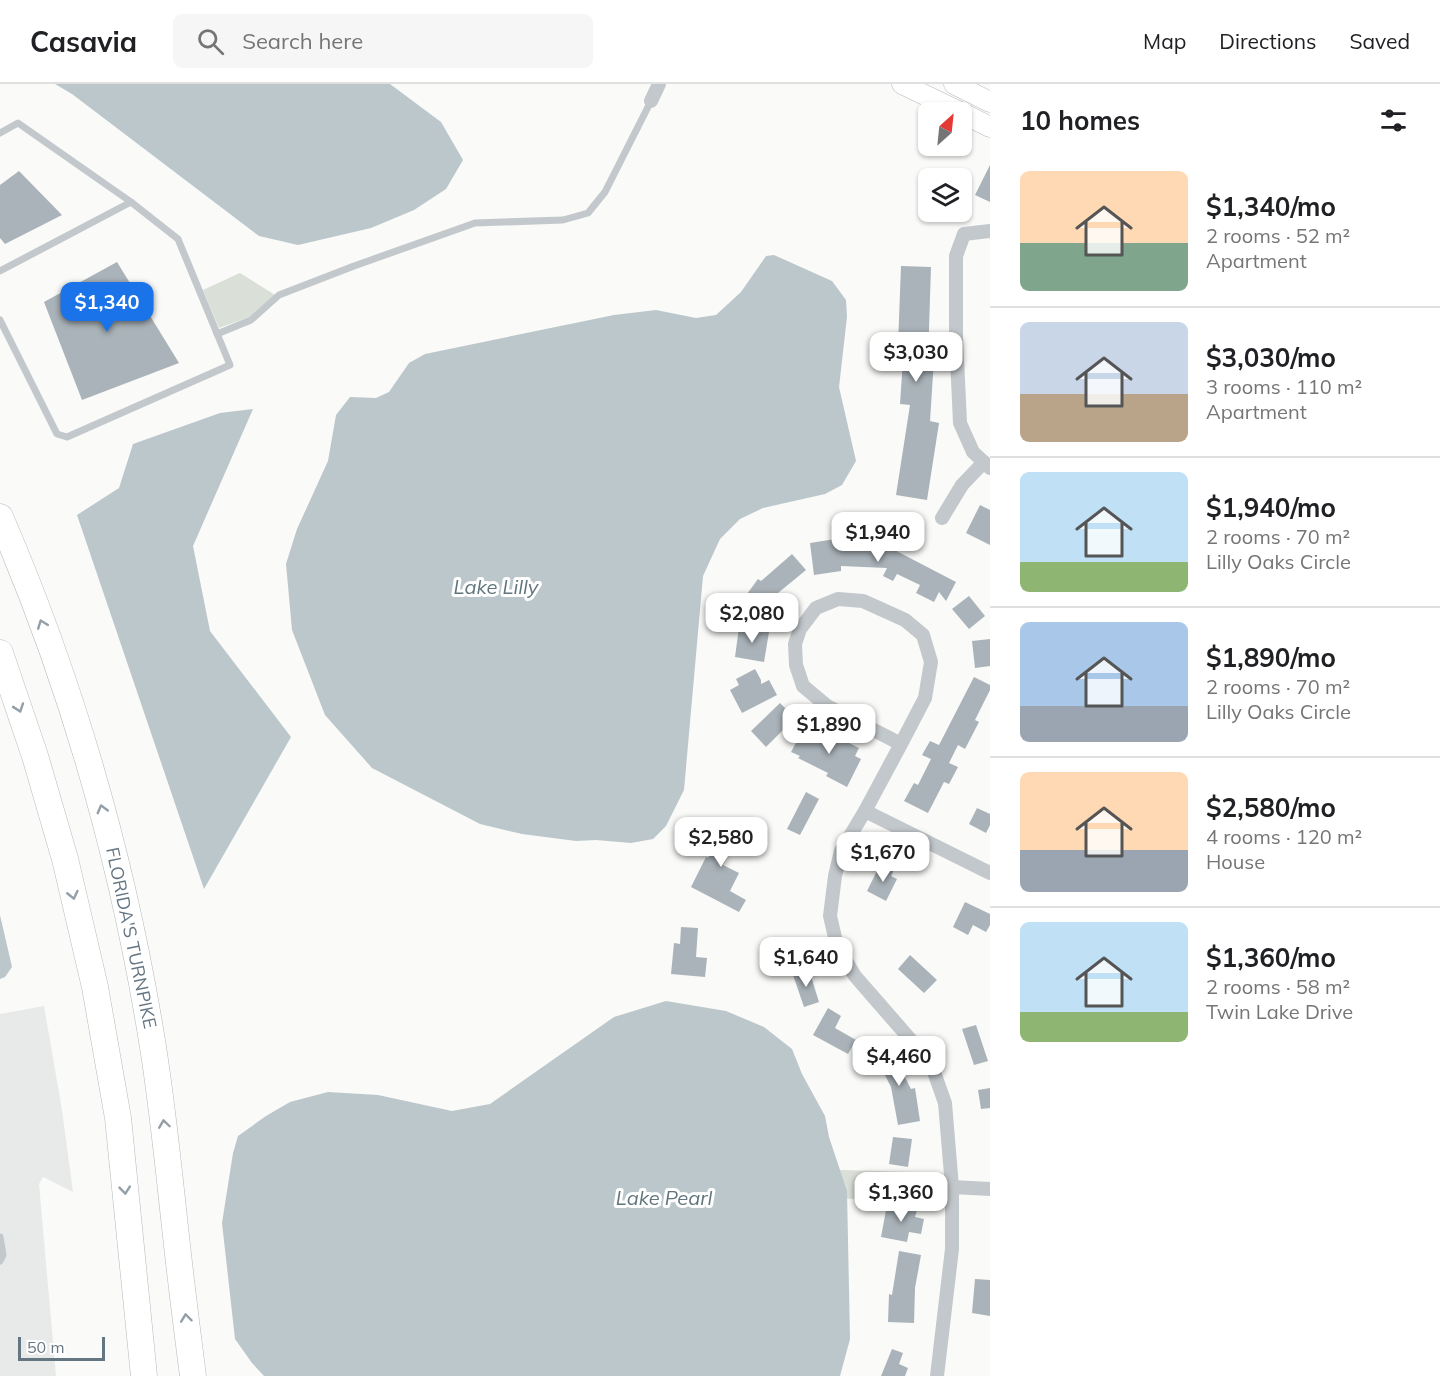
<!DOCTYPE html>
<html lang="en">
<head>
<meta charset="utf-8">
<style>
  body { margin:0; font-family:Mulish,sans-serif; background:#f6f6f6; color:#202124; height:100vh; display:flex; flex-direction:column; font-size:22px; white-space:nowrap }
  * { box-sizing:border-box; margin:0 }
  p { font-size:20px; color:#757577 }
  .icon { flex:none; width:33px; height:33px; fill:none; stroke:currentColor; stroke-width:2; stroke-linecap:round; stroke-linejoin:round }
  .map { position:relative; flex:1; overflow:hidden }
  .drawer { display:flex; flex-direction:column; background:#fff; width:450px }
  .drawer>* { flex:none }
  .needle { width:39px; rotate:27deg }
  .tools { position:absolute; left:918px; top:18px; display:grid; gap:12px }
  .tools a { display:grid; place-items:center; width:54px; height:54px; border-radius:9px; background:#fff; box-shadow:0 2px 4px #0004; font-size:30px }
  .scale { position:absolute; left:18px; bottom:15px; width:87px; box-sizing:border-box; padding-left:6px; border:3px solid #657683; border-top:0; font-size:16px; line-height:21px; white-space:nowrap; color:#657683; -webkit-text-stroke:4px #fff; paint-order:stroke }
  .price { position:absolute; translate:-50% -51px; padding:0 14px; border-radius:12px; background:#fff; color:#222; font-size:20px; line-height:39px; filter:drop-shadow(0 2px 3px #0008) }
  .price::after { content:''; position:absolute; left:50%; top:36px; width:18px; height:14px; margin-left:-9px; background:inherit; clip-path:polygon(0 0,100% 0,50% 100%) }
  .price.selected { background:#1a73e8; color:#fff }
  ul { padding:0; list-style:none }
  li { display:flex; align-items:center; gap:18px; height:150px; padding:0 30px }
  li+li { border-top:2px solid #e0e0e0 }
  li span { display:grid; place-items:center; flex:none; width:168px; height:120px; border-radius:9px; color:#555 }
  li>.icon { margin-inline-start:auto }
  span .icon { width:72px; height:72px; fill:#fffc; stroke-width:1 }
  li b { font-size:26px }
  h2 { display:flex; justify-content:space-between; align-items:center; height:72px; padding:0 30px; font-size:26px }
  header { display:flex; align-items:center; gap:36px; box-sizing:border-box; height:84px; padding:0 30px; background:#fff; border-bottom:2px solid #e0e0e0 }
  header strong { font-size:28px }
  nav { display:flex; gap:33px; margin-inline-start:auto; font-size:21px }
  .search { width:420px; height:54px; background:#f6f6f6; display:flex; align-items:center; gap:15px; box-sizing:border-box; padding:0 21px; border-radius:9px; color:#757577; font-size:22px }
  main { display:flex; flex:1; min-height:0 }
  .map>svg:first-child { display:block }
</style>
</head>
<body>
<header>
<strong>Casavia</strong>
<div class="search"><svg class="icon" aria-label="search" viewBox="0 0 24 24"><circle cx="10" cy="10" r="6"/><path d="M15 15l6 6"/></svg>Search here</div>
<nav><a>Map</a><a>Directions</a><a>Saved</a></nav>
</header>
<main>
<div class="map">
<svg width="990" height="1292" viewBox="0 0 990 1292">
  <rect width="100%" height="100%" fill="#fafaf8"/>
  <polygon fill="#e8e9e9" points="44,922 62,1026 73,1108 43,1093 39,1100 56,1292 0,1292 0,930"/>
  <g fill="#dadfd7">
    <polygon points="240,189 275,211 249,233 219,244 203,206"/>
    <polygon points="810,1085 943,1089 941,1119 808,1113"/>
  </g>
  <g fill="#bbc7cb">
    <polygon points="55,0 390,0 441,38 463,76 446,105 414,126 371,144 298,161 259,152 72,10"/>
    <polygon points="774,171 832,197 846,216 847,233 839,303 856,377 842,401 825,410 763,424 740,435 720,455 703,492 684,706 666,742 653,755 631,759 596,756 576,757 522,750 480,740 372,684 325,631 292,546 286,480 297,445 328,377 336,331 350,313 376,314 389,308 409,279 425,270 614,231 656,226 696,234 716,231 741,208 766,172"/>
    <polygon points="253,325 193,462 210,547 291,653 204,805 77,431 119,404 133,360 220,329"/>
    <polygon points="0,831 12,883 5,893 0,895"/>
    <polygon points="666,917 726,927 764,943 792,965 802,990 825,1032 829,1053 847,1107 850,1255 840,1292 264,1292 252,1279 235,1255 222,1139 233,1069 238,1052 266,1032 290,1018 328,1008 378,1011 452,1027 490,1020 614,933"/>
  </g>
  <g fill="#aab3b9">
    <polygon points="990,81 990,118 975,111"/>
    <polygon points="19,87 62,131 5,160 0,154 0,101"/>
    <polygon points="117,178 179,279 82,316 44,218"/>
    <polygon points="901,182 931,183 928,275 934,275 930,337 939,339 927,416 896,411 910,321 900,320 904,261 898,261"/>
    <polygon points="980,421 990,426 990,461 966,449"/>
    <polygon points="848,453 883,454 883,460 956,498 946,517 939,508 934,518 916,509 920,501 897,490 893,497 883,492 887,484 841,482 841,487 814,491 810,459"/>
    <polygon points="792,470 806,486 778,509 787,515 770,539 741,518 758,495 761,497"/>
    <polygon points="969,512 985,532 969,545 952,525"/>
    <polygon points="739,543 769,548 764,578 735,573"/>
    <polygon points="990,555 990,582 975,584 972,557"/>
    <polygon points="755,585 761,596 761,600 769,596 777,611 742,629 730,606 739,601 736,595"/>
    <polygon points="974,593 990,601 990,606 975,636 979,638 965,665 958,661 949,679 958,683 949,700 944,698 928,729 904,717 914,699 918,701 931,675 922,671 930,657 939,661"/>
    <polygon points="780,619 795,634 766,663 751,647"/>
    <polygon points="803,646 819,654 823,646 859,664 855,672 861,675 847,703 826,692 828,689 798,674 800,672 791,668"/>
    <polygon points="806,708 819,715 800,751 787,745"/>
    <polygon points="977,724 990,730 990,741 986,749 969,740"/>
    <polygon points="733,734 746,741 723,781 739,789 730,807 746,816 739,828 691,803 706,773 708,774 718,757 712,754 720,740 727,744"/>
    <polygon points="881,779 894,786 891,792 897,795 886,817 867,807"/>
    <polygon points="965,818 990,830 990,841 986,848 973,841 968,851 953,843"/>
    <polygon points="681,843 698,844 696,873 707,874 705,893 671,890 674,859 680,860"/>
    <polygon points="910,871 937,896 924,909 898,885"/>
    <polygon points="809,886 819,918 804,923 793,891"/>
    <polygon points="828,924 841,932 835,944 856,956 848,970 813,951"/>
    <polygon points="976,941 988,977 974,981 962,945"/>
    <polygon points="888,960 911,1005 915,1004 920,1037 898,1041 891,1003 873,968"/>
    <polygon points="990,1004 990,1024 981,1025 978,1006"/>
    <polygon points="893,1053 912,1055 908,1083 889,1080"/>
    <polygon points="887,1121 917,1126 915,1133 924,1135 921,1150 909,1148 907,1158 881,1153"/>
    <polygon points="899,1167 921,1171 915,1204 914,1239 888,1238 889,1210 892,1211"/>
    <polygon points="975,1195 990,1196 990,1232 972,1229"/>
    <polygon points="892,1265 903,1269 899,1280 908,1284 905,1292 881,1292"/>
  </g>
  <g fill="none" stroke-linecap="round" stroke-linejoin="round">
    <defs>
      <g id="secondary">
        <polyline points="902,0 960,28"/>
        <polyline points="954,0 990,18"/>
        <polyline points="962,29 990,43"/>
      </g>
      <g id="highway">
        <path d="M0 433C73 602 124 781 153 963 163 1026 169 1089 176 1152 181 1199 187 1245 193 1292"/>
        <polyline points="0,569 35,672 65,775 95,903 118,1034 144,1292"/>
      </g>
    </defs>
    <use href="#secondary" stroke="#b3babf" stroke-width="21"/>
    <use href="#highway" stroke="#b4b9bd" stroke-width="27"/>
    <g stroke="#c3c8cc" stroke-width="7">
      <polyline points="0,49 18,39 131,118"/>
      <polyline points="0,187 131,118 178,155 230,281 67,353 57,350 0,236"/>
      <polyline points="217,250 251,236 279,211 354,182 475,139 563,136 588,129 605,108 651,17"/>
      <polyline points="0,1153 3,1171 0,1177"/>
    </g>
    <g stroke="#c3c8cc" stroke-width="14">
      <polyline points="651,17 659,0"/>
      <polyline points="990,147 964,150 956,172 956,253 960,339 973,368 990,384"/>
      <polyline points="942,434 962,401 984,378"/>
      <polyline points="901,660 827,622 803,602 796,581 795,560 800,545 816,524 838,515 863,517 905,536 923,551 931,578 925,614 901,660 865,727 841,767 835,792 830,832 837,862 855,892 916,962 934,988 945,1019 952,1103 952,1165 937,1292"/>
      <polyline points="865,727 990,789"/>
      <polyline points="952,1103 990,1105"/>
    </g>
    <use href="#secondary" stroke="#fff" stroke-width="20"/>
    <use href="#highway" stroke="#fff" stroke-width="26"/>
  </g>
  <defs><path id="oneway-chevron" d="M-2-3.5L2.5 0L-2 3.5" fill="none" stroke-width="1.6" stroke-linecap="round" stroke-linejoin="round" transform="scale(1.5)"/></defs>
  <g stroke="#939fa8">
    <use href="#oneway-chevron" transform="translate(42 540) rotate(-111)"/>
    <use href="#oneway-chevron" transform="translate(19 624) rotate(71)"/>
    <use href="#oneway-chevron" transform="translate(102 725) rotate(-105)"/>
    <use href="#oneway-chevron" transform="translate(73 811) rotate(77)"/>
    <use href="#oneway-chevron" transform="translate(164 1040) rotate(-98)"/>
    <use href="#oneway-chevron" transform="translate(125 1106) rotate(84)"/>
    <use href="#oneway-chevron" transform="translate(186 1234) rotate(-97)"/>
  </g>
  <g text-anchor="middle" stroke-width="6" stroke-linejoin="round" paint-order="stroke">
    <g font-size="18" fill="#657683" stroke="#fff">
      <text transform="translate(131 854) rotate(78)" y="6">FLORIDA'S TURNPIKE</text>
    </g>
    <g font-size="20" font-style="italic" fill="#60757c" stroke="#fff">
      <text x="496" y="510">Lake Lilly</text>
      <text x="664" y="1121">Lake Pearl</text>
    </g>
  </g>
</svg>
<div class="tools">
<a><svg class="needle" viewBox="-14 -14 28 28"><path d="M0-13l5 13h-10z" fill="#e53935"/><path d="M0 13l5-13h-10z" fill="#757577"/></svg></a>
<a><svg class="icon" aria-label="layers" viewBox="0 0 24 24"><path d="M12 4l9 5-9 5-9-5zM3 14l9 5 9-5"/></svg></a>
</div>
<div class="scale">50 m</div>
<b class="price selected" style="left:107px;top:249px">$1,340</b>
<b class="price" style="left:916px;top:299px">$3,030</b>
<b class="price" style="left:878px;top:479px">$1,940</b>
<b class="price" style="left:752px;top:560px">$2,080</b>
<b class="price" style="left:829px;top:671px">$1,890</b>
<b class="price" style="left:721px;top:784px">$2,580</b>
<b class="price" style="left:883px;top:799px">$1,670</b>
<b class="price" style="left:806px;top:904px">$1,640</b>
<b class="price" style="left:899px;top:1003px">$4,460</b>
<b class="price" style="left:901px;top:1139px">$1,360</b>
</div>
<section class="drawer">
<h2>10 homes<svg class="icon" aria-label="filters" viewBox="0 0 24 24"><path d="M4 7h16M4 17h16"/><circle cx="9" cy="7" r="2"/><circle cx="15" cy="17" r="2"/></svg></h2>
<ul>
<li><span style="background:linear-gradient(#ffd9b3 60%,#7fa58c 0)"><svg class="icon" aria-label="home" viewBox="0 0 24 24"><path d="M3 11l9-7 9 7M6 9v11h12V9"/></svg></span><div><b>$1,340/mo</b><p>2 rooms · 52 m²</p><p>Apartment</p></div></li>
<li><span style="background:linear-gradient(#c9d6e8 60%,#b9a48a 0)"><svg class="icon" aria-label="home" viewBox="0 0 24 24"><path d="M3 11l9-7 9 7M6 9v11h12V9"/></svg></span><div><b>$3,030/mo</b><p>3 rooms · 110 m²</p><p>Apartment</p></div></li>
<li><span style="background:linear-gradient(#bfe0f5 75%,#8fb573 0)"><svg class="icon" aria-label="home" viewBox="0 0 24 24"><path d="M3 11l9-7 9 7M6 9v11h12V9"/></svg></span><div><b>$1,940/mo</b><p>2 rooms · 70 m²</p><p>Lilly Oaks Circle</p></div></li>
<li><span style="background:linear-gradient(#a9c7e8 70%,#9aa5b1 0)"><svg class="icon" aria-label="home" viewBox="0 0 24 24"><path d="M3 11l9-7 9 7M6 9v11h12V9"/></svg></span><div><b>$1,890/mo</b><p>2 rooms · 70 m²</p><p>Lilly Oaks Circle</p></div></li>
<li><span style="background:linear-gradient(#ffd9b3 65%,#9aa5b1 0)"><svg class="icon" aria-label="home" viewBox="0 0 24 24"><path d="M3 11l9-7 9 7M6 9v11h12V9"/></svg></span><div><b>$2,580/mo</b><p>4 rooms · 120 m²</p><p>House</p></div></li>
<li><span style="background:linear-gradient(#bfe0f5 75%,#8fb573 0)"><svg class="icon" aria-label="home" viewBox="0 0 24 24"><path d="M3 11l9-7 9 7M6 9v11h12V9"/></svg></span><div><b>$1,360/mo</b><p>2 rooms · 58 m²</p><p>Twin Lake Drive</p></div></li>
</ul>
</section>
</main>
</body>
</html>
